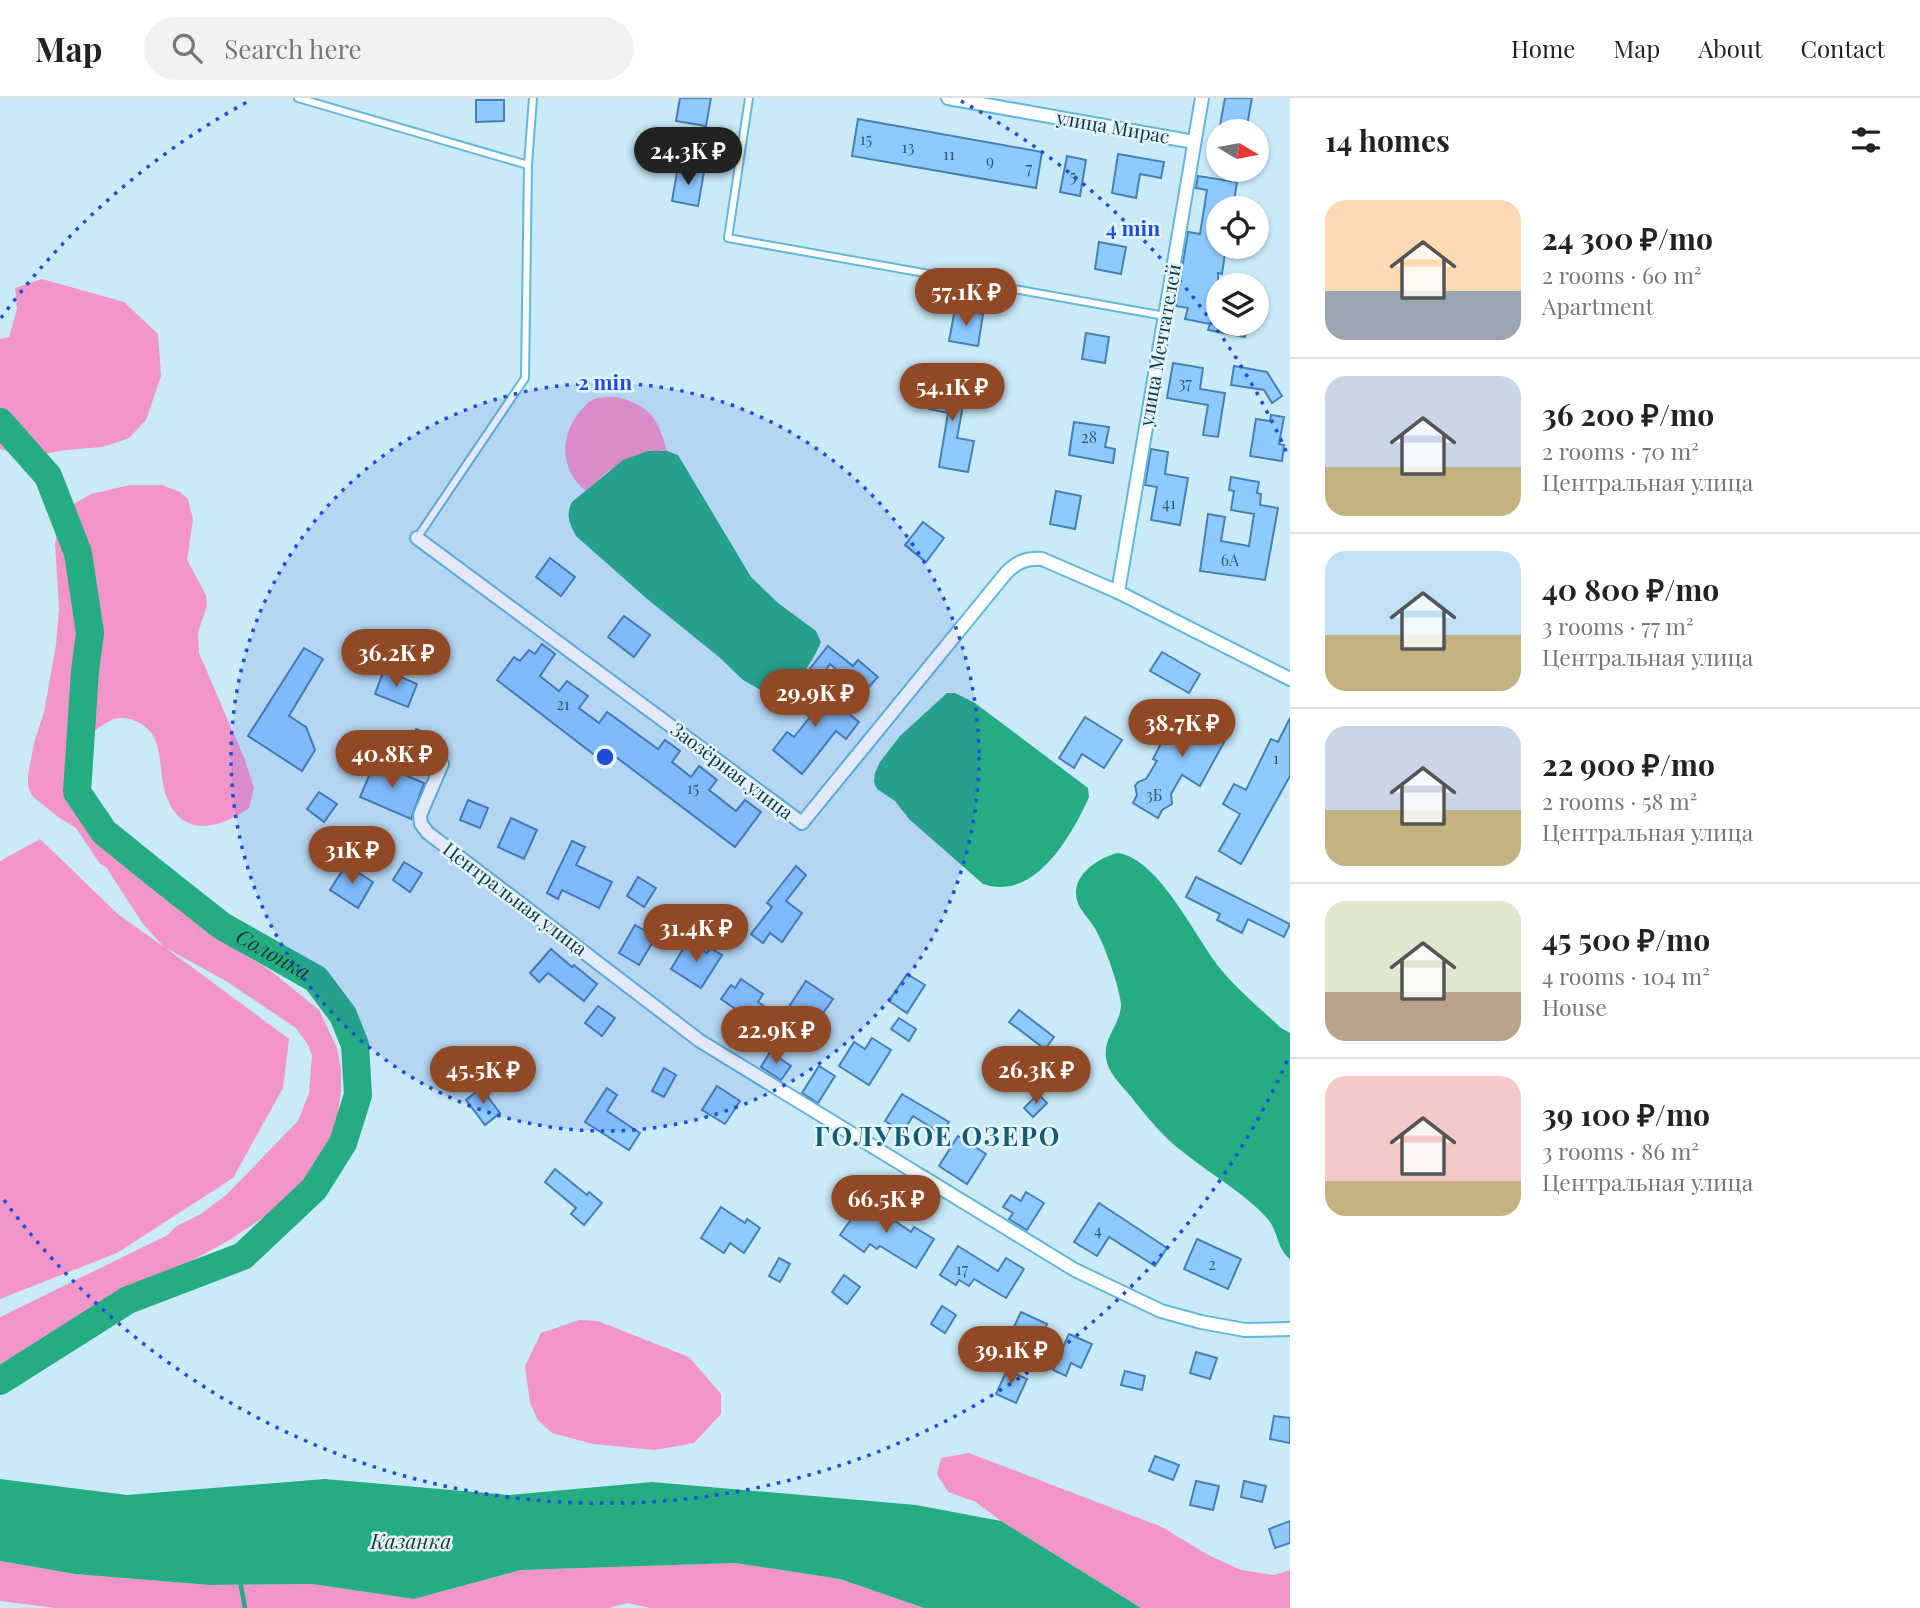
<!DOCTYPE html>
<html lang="en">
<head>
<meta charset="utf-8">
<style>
  body { margin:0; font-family:"Playfair Display",serif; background:#f2f2f2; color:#222; height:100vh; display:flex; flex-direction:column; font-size:26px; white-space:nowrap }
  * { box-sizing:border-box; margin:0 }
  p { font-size:23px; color:#767676 }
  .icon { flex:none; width:38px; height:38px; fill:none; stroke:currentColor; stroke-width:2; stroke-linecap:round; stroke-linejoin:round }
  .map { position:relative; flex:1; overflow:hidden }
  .drawer { display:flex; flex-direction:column; background:#fff; width:630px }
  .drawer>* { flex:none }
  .needle { width:46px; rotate:100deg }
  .fabs { position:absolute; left:1206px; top:21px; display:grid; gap:14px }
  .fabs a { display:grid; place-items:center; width:63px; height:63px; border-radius:50%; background:#fff; box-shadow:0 2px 5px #0004; font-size:35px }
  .price { position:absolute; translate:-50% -60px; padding:0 16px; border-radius:24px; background:#904924; color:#fff; font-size:23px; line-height:46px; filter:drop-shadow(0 2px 4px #0008) }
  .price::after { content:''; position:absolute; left:50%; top:42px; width:21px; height:16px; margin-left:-10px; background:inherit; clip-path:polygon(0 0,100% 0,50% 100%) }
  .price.on { background:#222; color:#fff }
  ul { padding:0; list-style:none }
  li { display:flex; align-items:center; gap:21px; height:175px; padding:0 35px }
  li+li { border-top:2px solid #e0e0e0 }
  li span { display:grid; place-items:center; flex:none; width:196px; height:140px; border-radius:21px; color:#555 }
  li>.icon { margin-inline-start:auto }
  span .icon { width:84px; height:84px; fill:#fffc; stroke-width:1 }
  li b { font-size:30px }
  h2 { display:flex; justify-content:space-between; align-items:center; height:84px; padding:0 35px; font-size:30px }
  header { display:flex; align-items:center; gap:42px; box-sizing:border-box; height:98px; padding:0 35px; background:#fff; border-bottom:2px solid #e0e0e0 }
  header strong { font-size:33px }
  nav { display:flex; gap:38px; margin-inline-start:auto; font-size:24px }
  .search { width:490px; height:63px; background:#f2f2f2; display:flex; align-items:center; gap:18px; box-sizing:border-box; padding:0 24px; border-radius:38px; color:#767676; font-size:26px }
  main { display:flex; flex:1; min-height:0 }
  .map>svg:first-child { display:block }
</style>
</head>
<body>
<header>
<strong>Map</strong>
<div class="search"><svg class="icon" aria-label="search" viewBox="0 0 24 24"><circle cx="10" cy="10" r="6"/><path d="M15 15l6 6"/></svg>Search here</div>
<nav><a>Home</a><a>Map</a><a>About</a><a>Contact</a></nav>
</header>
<main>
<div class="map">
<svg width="1290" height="1510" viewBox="0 0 1290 1510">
  <rect width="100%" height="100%" fill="#caeaf8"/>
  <g fill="#f296c9">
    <polygon points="42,181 124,204 158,236 161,278 146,322 129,340 103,349 66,352 26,359 0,351 0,241 9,239 17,211 15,190"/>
    <path d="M616 299C650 307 658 320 667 353H648L608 373 586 393C561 373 559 340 578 316 583 310 587 304 594 301 601 299 609 299 616 299Z"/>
    <path d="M130 387H162L180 394 188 401 193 421 187 462 206 497 207 508 198 534 199 555 245 662 254 690 249 710C219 731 181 741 166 697 160 680 162 661 156 644 151 628 129 615 112 622 100 627 88 639 77 647L73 669 75 678 93 717 154 787 209 835 271 873 319 912 337 950 341 972V992L337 1024 315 1071 276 1111 228 1143 0 1266V1219L168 1137 175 1129 201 1116 226 1097 298 1023 309 995 312 957 308 947 296 930 226 883 166 850 289 941 283 990 233 1080 117 1155 0 1201V763L40 741 119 817 164 849 143 826 106 769 100 766 76 730 58 719 32 698 28 688V677L34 645 44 614 56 547 59 510 55 445 61 423 74 406 91 396Z"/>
    <polygon points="579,1222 598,1223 689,1259 721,1296 721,1316 694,1345 655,1352 593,1346 552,1335 538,1322 530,1305 525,1268 541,1235"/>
    <polygon points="969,1355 1162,1429 1208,1457 1241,1472 1274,1477 1290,1472 1290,1510 1141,1510 1001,1423 976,1404 948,1394 937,1376 941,1360"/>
    <polygon points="0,1463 75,1476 210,1487 312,1486 414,1501 521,1472 735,1465 840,1481 924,1510 650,1510 628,1505 608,1510 56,1510 0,1503"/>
  </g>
  <g fill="#25ac82">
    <path d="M648 353H667L678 357 751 479 778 505 816 533 821 544C812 565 798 586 778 597L764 594 743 582 719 559 646 500 576 438C570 426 565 418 572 404L623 362Z"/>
    <path d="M947 595H955L975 605 1088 690 1089 699C1072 737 1035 804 983 786L909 721 895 703 877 691 874 684 875 675 880 664 900 638Z"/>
    <path d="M1118 755C1160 761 1196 842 1223 874 1240 894 1262 912 1281 930L1290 935V1161C1277 1152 1278 1132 1267 1120 1243 1094 1210 1076 1183 1054 1163 1039 1147 1019 1132 1000 1125 991 1114 981 1109 970 1098 944 1118 932 1121 909 1122 895 1103 842 1094 829 1089 820 1079 812 1077 802 1070 778 1099 759 1118 755Z"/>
    <polygon points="0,1381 127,1397 325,1381 509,1397 652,1384 916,1407 1001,1423 1141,1510 924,1510 840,1481 735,1465 521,1472 414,1501 312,1486 210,1487 75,1476 0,1463"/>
  </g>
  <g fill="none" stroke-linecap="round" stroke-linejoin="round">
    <polyline stroke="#25ac82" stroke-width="4.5" points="240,1483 245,1510"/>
    <path stroke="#25ac82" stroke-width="28" id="s1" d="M0 324 48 378 78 455 90 535 85 573 77 694 104 734 156 776 222 828 316 881 343 917 355 947 358 997 343 1045 314 1091 243 1158 128 1202 0 1283"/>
  </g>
  <g fill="#8fcaff" stroke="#4781b2" stroke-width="2">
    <polygon points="680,0 711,0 706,28 676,23"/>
    <polygon points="1225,0 1252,0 1246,33 1219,33"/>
    <polygon points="476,2 504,2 504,23 476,24"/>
    <polygon points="858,21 1042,54 1036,90 852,58"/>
    <polygon points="1118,56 1164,64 1161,80 1140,76 1136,100 1112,95"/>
    <polygon points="1067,58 1086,62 1080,98 1060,94"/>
    <polygon points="678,69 704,74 698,108 672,103"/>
    <polygon points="1198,78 1237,84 1233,110 1218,110 1218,149 1226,149 1222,176 1218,175 1218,226 1247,226 1245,239 1208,232 1210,226 1185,221 1188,210 1176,208 1188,134 1200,136 1207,92 1196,90"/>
    <polygon points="1099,144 1126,149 1121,176 1095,171"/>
    <polygon points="955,211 983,216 978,248 949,243"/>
    <polygon points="1086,235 1109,239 1105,265 1082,261"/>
    <polygon points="1173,265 1203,270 1200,291 1225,295 1218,339 1203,337 1208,307 1167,300"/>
    <polygon points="1234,268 1267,274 1282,298 1272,305 1264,292 1231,287"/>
    <polygon points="935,279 967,285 957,340 974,343 968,374 939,369 948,315 929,311"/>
    <polygon points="1271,317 1284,319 1279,346 1284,347 1282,363 1250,358 1256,321 1270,323"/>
    <polygon points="1074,324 1109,329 1105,349 1115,351 1113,365 1069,357"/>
    <polygon points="1151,351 1168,354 1165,376 1188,380 1180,427 1151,422 1157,389 1145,387"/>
    <polygon points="1231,379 1259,384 1257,395 1261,396 1260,407 1278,410 1265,482 1200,473 1208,416 1225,419 1221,443 1249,448 1254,416 1231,412 1234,393 1229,392"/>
    <polygon points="1056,393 1081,398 1075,431 1050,426"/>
    <polygon points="923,424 944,440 926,464 905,447"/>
    <polygon points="550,460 575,479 561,498 536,479"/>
    <polygon points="624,518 650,537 634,559 608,539"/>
    <polygon points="542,546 555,556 540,578 559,593 567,583 588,598 579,610 599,625 607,614 658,651 665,642 680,653 672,664 691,679 699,668 717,682 709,692 736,713 745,702 761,714 735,749 608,653 601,662 497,582 514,559 520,563 529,552 535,556"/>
    <polygon points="828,548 853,568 858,562 878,579 863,595 830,566 819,581 808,573"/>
    <polygon points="304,550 323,561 289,618 306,629 315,652 302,673 248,638"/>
    <polygon points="1162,554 1200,576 1189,595 1150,573"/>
    <polygon points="384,572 417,586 408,609 375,596"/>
    <polygon points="811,585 859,624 846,641 836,633 802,676 773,652 787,634 794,639 810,619 794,606"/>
    <polygon points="1178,612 1203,625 1210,612 1234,626 1200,688 1182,677 1171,696 1172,706 1162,712 1158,720 1133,705 1137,697 1135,688 1138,684 1146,681 1157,663 1153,661"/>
    <polygon points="1085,619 1122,642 1104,670 1082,656 1074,670 1059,660"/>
    <polygon points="1290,620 1290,678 1241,766 1219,753 1240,716 1223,706 1234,686 1246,692 1271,641 1278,644"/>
    <polygon points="416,631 435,639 427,659 408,651"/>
    <polygon points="375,664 424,685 411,721 360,699"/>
    <polygon points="319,694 337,706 324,724 307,711"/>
    <polygon points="468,702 488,710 480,730 460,722"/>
    <polygon points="511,720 537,732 524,761 498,749"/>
    <polygon points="572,743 585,749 576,767 612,784 599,810 562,792 558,801 547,795"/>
    <polygon points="404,764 422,775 410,794 393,782"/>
    <polygon points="346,767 373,784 358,810 330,792"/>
    <polygon points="796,768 806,777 786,803 802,815 782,844 770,835 763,845 751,836 772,809 767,805"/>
    <polygon points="638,779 656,790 644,809 627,798"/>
    <polygon points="1196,779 1290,826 1284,839 1248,821 1242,835 1217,822 1220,816 1186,799"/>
    <polygon points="635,827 656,839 639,867 619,855"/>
    <polygon points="688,843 707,855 710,850 722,857 701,890 671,871"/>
    <polygon points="551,851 572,869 574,867 597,886 584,903 548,875 539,884 530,875"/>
    <polygon points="907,876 925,887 907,915 889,903"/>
    <polygon points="741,881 763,896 758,904 786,923 766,951 754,943 763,930 721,901 731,887 735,890"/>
    <polygon points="806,883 833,901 814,928 788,910"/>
    <polygon points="598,908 615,920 602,938 585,925"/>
    <polygon points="1019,912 1054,939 1045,951 1009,924"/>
    <polygon points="899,920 916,931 909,943 891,931"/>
    <polygon points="872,940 891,952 869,987 839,968 854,944 865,951"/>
    <polygon points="770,954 791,968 781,982 761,969"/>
    <polygon points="819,968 835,978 818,1005 802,995"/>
    <polygon points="664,970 676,977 664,999 652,993"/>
    <polygon points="717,988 740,1003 725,1026 702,1012"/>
    <polygon points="481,990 500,1015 485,1027 466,1002"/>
    <polygon points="607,990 617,997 607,1013 640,1035 629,1052 585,1024"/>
    <polygon points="902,996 949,1024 941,1036 913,1018 903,1034 885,1023"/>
    <polygon points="1038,996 1047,1005 1033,1019 1024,1010"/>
    <polygon points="958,1038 986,1056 967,1086 939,1068"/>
    <polygon points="555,1071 587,1097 589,1094 602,1105 584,1127 571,1116 576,1110 545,1084"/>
    <polygon points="1026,1094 1044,1105 1027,1132 1009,1121 1013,1115 1003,1109 1011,1097 1021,1103"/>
    <polygon points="865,1102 911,1134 914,1129 934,1141 916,1170 880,1148 877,1151 870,1146 864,1154 840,1137"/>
    <polygon points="1099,1105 1167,1150 1155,1168 1109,1139 1097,1158 1074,1144"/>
    <polygon points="721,1109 745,1125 747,1121 760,1130 744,1155 730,1145 724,1155 701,1140"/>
    <polygon points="1197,1141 1241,1161 1228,1191 1184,1171"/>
    <polygon points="958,1148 998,1173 1006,1160 1024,1171 1006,1200 974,1181 969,1188 959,1182 956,1187 940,1177"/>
    <polygon points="779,1160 790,1166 780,1184 769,1178"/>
    <polygon points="844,1177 860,1189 847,1206 832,1194"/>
    <polygon points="942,1208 956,1217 945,1235 931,1226"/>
    <polygon points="1021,1214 1047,1226 1035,1253 1008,1241"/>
    <polygon points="1069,1236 1092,1246 1081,1270 1071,1265 1066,1278 1053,1272"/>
    <polygon points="1196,1254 1217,1260 1210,1281 1190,1275"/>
    <polygon points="1007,1272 1027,1281 1016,1305 996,1296"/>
    <polygon points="1125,1273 1145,1278 1142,1292 1121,1287"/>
    <polygon points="1274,1318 1290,1320 1290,1345 1270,1341"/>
    <polygon points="1155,1358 1179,1367 1173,1382 1149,1373"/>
    <polygon points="1196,1383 1219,1388 1213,1412 1190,1407"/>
    <polygon points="1244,1383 1266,1388 1262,1404 1241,1399"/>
    <polygon points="1290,1423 1290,1445 1275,1450 1269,1431"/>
  </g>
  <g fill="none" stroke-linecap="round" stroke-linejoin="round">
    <defs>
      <g id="lane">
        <polyline points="298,0 528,67"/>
        <polyline points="749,0 728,140 1165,218"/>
        <polyline points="417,440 525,280 528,67 533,0"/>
      </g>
      <g id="street">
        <polyline points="948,0 1194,44"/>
        <path d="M417 440 802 725 1006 475C1017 464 1026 460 1042 461L1118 494 1290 581"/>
        <polyline points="1118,494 1202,0"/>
        <polyline points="442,666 420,717 421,726 428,735 700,943 1075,1172 1161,1213 1201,1224 1245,1232 1290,1231"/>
      </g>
    </defs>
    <use href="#lane" stroke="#60b8da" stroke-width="10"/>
    <use href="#street" stroke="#60b8da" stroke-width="16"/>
    <use href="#lane" stroke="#fff" stroke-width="6"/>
    <use href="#street" stroke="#fff" stroke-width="12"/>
  </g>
  <circle cx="605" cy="659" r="374" fill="#1d4ed8" fill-opacity=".12"/>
  <g fill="none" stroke="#1d4ed8" stroke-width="3.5" stroke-dasharray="3.5 7">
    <circle cx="605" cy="659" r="374"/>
    <path d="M1287 963A747 747 0 0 1 1 1098M1 220A747 747 0 0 1 249 3M961 3A747 747 0 0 1 1287 355"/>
  </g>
  <g text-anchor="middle" stroke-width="5" stroke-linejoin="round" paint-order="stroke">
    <g font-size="16" fill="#2f5a72">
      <text x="866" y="47">15</text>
      <text x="908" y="55">13</text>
      <text x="949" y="62">11</text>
      <text x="990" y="69">9</text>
      <text x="1029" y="76">7</text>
      <text x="1073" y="84">5</text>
      <text x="1185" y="291">37</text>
      <text x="1089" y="345">28</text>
      <text x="1169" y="411">41</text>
      <text x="1230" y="468">6А</text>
      <text x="563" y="612">21</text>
      <text x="1276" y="666">1</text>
      <text x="693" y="696">15</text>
      <text x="1154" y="703">3Б</text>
      <text x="1098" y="1138">4</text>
      <text x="1212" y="1172">2</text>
      <text x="962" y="1177">17</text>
    </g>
    <g font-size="19" fill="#0f3543" stroke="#e4f4fb">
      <text transform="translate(1113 29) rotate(10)" y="7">улица Мирас</text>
      <text transform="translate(1160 247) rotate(-80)" y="7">улица Мечтателей</text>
      <text transform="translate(732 673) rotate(37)" y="7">Заозёрная улица</text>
      <text transform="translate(515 801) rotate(37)" y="7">Центральная улица</text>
    </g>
    <g font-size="21" font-style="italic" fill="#1c372c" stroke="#e4f4fb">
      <text dy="7" stroke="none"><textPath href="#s1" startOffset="653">Солонка</textPath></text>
      <text x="411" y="1451">Казанка</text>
    </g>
    <g font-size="26" font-weight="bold" letter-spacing="2" fill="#115b74" stroke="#e4f4fb">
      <text x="938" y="1048">ГОЛУБОЕ ОЗЕРО</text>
    </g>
  </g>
  <circle cx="605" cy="659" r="10" fill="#1d4ed8" stroke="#e4f4fb" stroke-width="3.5"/>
  <g font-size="21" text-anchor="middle" font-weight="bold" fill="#1d4ed8" stroke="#e4f4fb" stroke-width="5" stroke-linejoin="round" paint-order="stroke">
    <text x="1133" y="138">4 min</text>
    <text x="605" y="292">2 min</text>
  </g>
</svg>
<div class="fabs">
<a><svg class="needle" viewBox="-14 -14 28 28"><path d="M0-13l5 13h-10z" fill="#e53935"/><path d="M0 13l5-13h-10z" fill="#767676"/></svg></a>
<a><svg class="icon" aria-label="locate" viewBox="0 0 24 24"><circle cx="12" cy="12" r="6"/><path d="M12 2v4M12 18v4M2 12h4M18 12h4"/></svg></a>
<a><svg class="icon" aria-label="layers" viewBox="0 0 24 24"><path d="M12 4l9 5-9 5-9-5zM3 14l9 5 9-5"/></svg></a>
</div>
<b class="price on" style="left:688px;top:89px">24.3K ₽</b>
<b class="price" style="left:966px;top:230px">57.1K ₽</b>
<b class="price" style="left:952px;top:325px">54.1K ₽</b>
<b class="price" style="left:396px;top:591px">36.2K ₽</b>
<b class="price" style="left:815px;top:631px">29.9K ₽</b>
<b class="price" style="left:1182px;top:661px">38.7K ₽</b>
<b class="price" style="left:392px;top:692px">40.8K ₽</b>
<b class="price" style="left:352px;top:788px">31K ₽</b>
<b class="price" style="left:696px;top:866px">31.4K ₽</b>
<b class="price" style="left:776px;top:968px">22.9K ₽</b>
<b class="price" style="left:483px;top:1008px">45.5K ₽</b>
<b class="price" style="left:1036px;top:1008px">26.3K ₽</b>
<b class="price" style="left:886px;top:1137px">66.5K ₽</b>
<b class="price" style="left:1011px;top:1288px">39.1K ₽</b>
</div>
<section class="drawer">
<h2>14 homes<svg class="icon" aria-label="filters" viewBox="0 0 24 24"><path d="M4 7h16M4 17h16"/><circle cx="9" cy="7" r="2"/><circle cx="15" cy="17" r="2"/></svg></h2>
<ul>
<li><span style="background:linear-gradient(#ffd9b3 65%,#9aa5b1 0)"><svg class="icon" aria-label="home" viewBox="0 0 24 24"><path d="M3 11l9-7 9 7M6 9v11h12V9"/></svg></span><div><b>24 300 ₽/mo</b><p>2 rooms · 60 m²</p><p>Apartment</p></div></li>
<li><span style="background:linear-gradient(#c9d6e8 65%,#c2b280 0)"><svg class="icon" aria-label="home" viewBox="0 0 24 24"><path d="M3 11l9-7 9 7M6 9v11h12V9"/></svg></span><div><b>36 200 ₽/mo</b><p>2 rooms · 70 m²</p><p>Центральная улица</p></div></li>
<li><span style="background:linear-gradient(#bfe0f5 60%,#c2b280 0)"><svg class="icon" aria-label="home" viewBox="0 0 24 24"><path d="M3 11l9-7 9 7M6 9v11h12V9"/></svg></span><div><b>40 800 ₽/mo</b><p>3 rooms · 77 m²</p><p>Центральная улица</p></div></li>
<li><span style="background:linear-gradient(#c9d6e8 60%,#c2b280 0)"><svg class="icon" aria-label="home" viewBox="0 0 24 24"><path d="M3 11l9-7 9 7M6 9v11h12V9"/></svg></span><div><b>22 900 ₽/mo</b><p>2 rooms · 58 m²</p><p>Центральная улица</p></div></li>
<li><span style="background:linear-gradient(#dfe7d0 65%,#b9a48a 0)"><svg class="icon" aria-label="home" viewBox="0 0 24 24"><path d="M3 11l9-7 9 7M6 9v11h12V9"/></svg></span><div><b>45 500 ₽/mo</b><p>4 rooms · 104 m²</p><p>House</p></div></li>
<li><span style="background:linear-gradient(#f6c9c9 75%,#c2b280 0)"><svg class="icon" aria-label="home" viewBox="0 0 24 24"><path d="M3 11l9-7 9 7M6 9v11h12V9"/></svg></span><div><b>39 100 ₽/mo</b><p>3 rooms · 86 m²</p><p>Центральная улица</p></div></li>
</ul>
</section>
</main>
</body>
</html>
